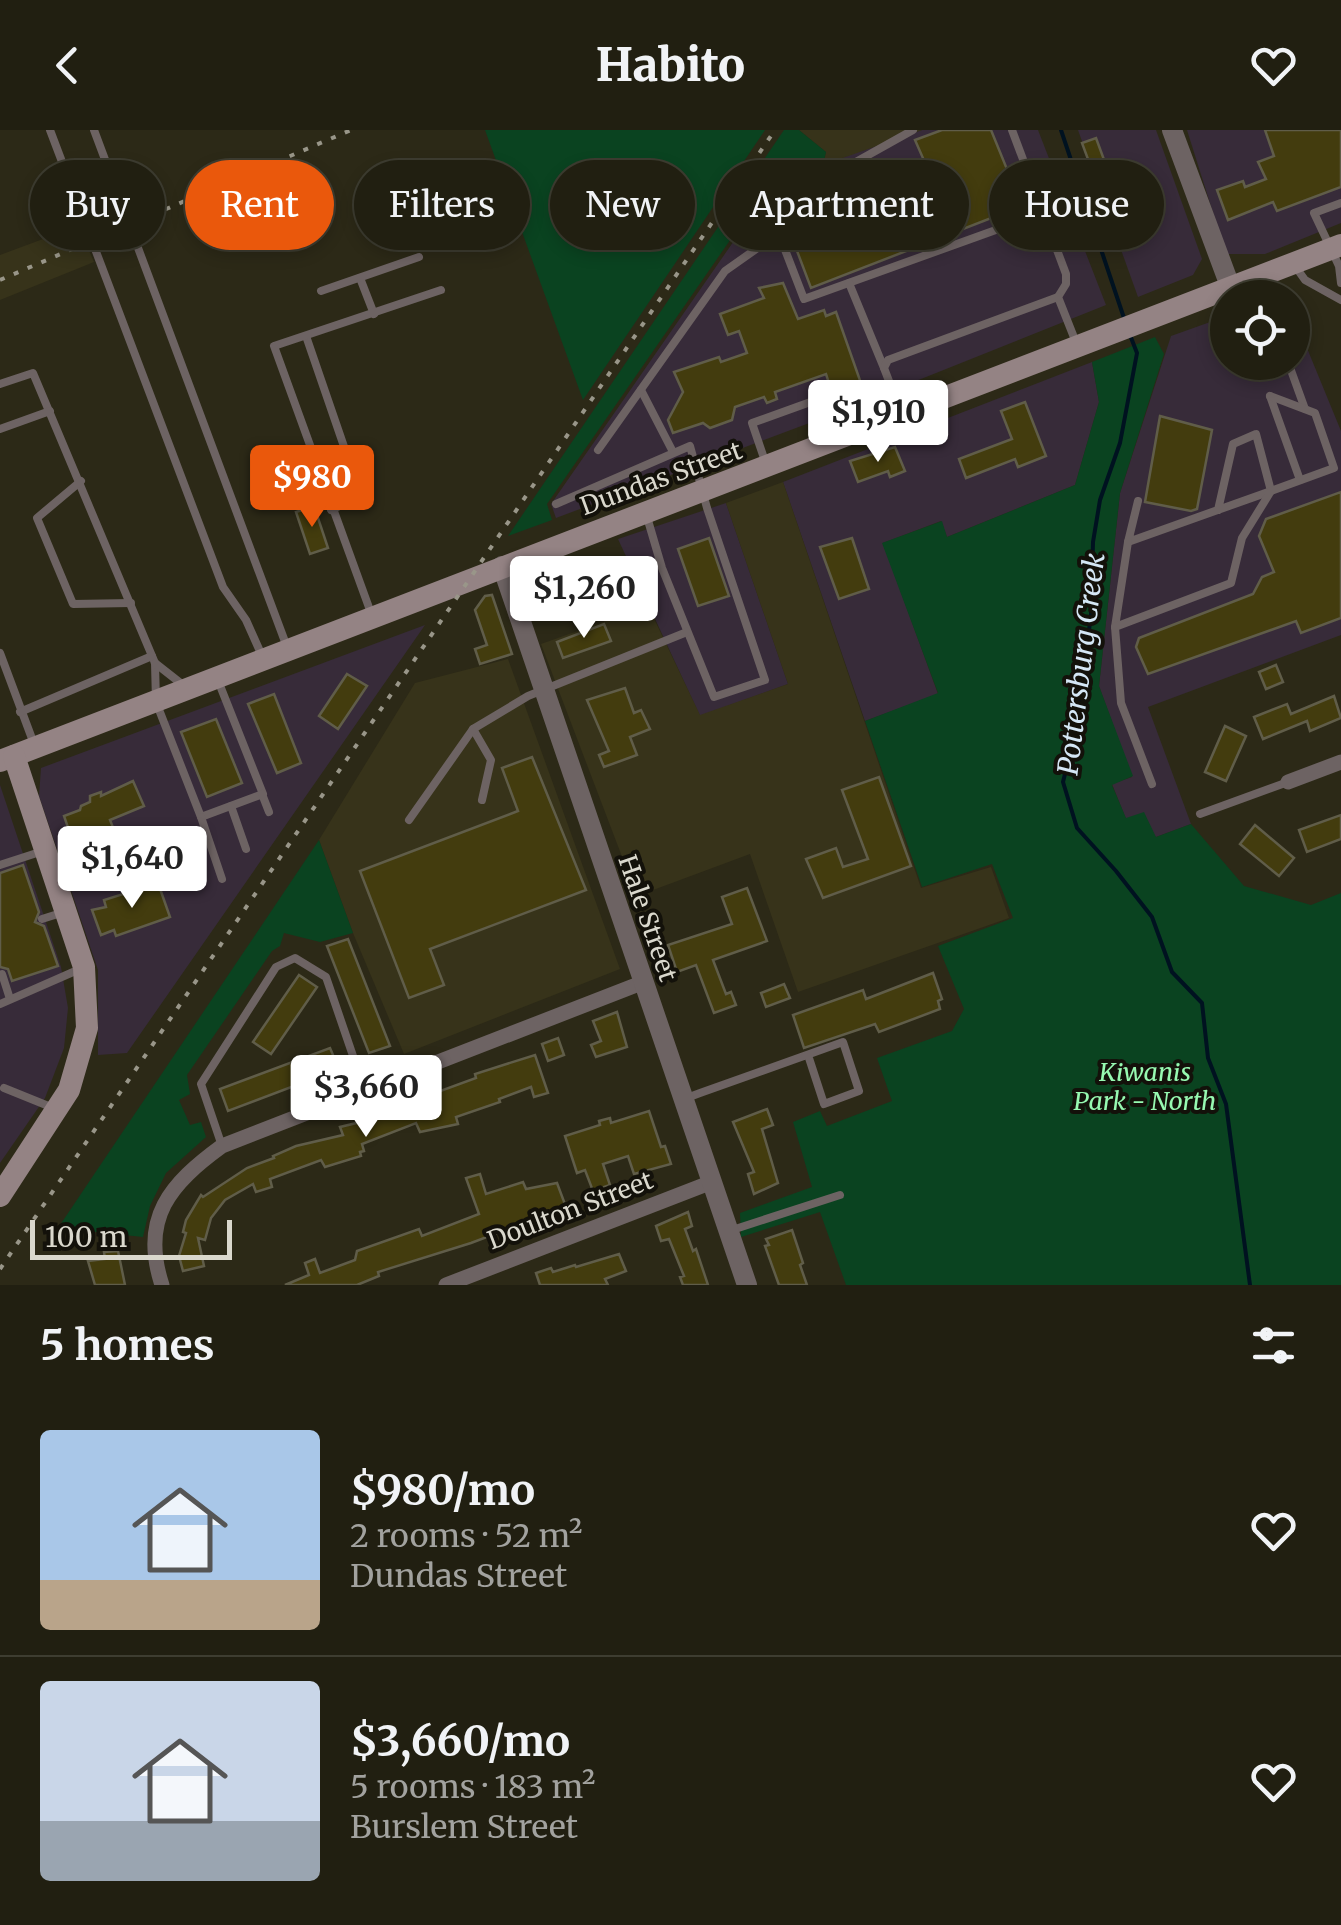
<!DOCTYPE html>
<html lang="en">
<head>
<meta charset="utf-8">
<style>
  body { margin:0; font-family:Merriweather,serif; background:#2d2c1f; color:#f1f3f6; height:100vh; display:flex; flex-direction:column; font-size:38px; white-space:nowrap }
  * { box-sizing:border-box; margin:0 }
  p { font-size:32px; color:#a2a29f }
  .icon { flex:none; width:55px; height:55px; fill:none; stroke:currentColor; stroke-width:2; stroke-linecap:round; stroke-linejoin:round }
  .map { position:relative; height:1155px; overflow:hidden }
  .panel { display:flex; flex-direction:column; background:#211f11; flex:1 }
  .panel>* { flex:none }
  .banner { position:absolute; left:30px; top:30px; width:1282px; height:90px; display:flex; gap:20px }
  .tools { position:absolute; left:1210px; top:150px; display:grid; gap:20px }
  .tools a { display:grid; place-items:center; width:100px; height:100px; border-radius:50%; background:#211f11; box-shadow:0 5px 15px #0003,0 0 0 2px #3e3d31; font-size:50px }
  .scale { position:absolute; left:30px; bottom:25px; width:202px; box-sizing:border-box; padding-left:10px; border:5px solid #dad8cd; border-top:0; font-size:28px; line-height:35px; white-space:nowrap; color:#dad8cd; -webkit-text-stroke:8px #13110a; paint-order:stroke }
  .price { position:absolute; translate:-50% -85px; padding:0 22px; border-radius:10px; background:#fff; color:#222; font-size:32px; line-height:65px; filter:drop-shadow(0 2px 5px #0008) }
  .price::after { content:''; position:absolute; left:50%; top:60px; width:30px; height:22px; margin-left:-15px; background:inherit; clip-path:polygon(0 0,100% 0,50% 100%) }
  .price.on { background:#ea580c; color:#fff }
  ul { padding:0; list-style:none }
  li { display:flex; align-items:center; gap:30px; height:250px; padding:0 40px }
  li+li { border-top:2px solid #3e3d31 }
  li span { display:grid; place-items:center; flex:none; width:280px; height:200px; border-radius:10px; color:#555 }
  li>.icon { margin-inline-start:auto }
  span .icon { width:120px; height:120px; fill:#fffc; stroke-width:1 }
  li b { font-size:42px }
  h2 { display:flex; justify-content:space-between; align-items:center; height:120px; padding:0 40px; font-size:42px }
  .pill { padding:0 35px; border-radius:45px; background:#211f11; box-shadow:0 5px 15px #0003,0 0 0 2px #3e3d31; font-size:35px; line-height:90px }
  .pill.on { background:#ea580c; color:#fff }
  header { display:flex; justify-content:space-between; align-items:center; height:130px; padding:0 40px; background:#211f11; font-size:45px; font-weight:800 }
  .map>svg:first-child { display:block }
</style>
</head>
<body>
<header><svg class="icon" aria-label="back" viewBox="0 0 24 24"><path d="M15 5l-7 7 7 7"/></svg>Habito<svg class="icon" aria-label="heart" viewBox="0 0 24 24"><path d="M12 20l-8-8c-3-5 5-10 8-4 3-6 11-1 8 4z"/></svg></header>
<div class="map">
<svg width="1341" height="1155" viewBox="0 0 1341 1155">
  <rect width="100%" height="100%" fill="#2c2917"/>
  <g fill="#372b39">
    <polygon points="922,0 1038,0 1106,175 836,283 556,388 551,374 761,72 760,67 823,34"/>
    <polygon points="1078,0 1156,0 1202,129 1193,145 1138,167"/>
    <polygon points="1187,0 1341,0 1341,93 1265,124 1226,124"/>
    <polygon points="1293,184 1341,301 1341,505 1148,577 1191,694 1156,707 1126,689 1112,654 1132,647 1099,556 1120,363 1171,206 1227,186 1228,232 1292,232"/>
    <polygon points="1092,232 1099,272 1075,355 947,407 941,391 883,413 938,564 865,591 783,352"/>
    <polygon points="726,373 788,554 700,586 618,409"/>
    <polygon points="425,495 127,923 98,925 98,840 39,666 41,638"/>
    <polygon points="0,655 61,837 68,878 64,918 45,968 0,1033"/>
  </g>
  <g fill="#37331a">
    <polygon points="799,0 922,0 823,35 826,22"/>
    <polygon points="78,96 94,132 0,170 0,125"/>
    <polygon points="783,352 921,758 991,737 1009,788 798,862 750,724 637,766 541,514 648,476 700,585 788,554 726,373"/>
    <polygon points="508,529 620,839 404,924 353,803 319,710 415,553"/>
  </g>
  <g fill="#0a4320">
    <polygon points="485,0 765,0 583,270"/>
    <polygon points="784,0 799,0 826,22 823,35 760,67 547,374 552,390 508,406"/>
    <polygon points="1155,207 1164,224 1120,363 1099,556 1133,646 1112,655 1126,688 1144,682 1156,707 1191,694 1244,756 1311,775 1341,763 1341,1155 846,1155 820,1082 741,1107 740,1083 812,1057 793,992 820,981 827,996 892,971 877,928 952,901 964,879 938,816 1013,788 992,734 922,757 865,591 938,563 882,413 942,391 947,407 1075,355 1099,272 1092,232"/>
    <polygon points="319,710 353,803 320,812 284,803 280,816 272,821 187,945 190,964 179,970 190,995 201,992 206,1007 166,1043 150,1076 143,1107 58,1098"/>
  </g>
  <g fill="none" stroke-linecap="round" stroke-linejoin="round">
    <g stroke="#001220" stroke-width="4">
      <polyline points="1061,0 1125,191"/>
      <polyline points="1130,205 1137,223 1120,313 1100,370 1093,412 1091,485 1075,604 1063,652 1077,698 1116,741 1152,787 1172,842 1202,873 1208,928 1226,974 1250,1155"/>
    </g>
  </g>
  <g fill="#433c0e" stroke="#605d49" stroke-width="2.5">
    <polygon points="942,0 991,0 1022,76 811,158 785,89 926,35 915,10"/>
    <polygon points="1265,0 1341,0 1341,57 1277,81 1273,72 1228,90 1217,60 1243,51 1245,57 1266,49 1258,32 1274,26"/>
    <polygon points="1096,8 1110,46 1096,51 1082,13"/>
    <polygon points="783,153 798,189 824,180 826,186 836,182 863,259 849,264 851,269 836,274 826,244 775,262 777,269 767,273 764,267 735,277 732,290 710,298 703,293 673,303 668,290 683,262 674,242 719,227 721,232 747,223 739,201 728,205 720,184 764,168 759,158"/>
    <polygon points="1025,272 1046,326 1018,337 1015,329 966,348 959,329 1012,309 1001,281"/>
    <polygon points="1160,286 1212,300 1197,379 1191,381 1145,372"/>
    <polygon points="895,317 905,341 890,347 888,341 858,352 850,331"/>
    <polygon points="1341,362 1341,488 1301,503 1296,491 1148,544 1136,517 1139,508 1253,464 1262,447 1274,442 1259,406 1266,389"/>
    <polygon points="314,376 328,418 310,424 296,382"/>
    <polygon points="709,408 729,466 698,476 678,419"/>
    <polygon points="852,408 869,459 839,469 820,417"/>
    <polygon points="492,465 512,524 480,534 475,519 487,515 475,480 485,466"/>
    <polygon points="604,494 611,511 563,528 557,512"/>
    <polygon points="1276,535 1283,552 1266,559 1259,542"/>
    <polygon points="347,544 367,556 338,599 319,586"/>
    <polygon points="625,558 634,583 641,580 650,599 630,607 637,625 604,637 599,625 609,621 587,570"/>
    <polygon points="274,564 301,633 277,643 248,574"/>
    <polygon points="1334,566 1341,588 1310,601 1307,591 1263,609 1254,587 1287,574 1291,584"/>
    <polygon points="216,589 242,653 207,667 181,602"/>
    <polygon points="1225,596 1246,606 1226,651 1205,642"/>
    <polygon points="532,627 586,760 430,819 444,855 409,868 360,741 518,681 502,638"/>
    <polygon points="879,647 911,736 823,768 806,729 836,718 843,737 868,729 842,660"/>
    <polygon points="133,651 144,676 110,690 114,700 74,715 64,686 80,680 81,676 90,672 90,666 101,662 101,666"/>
    <polygon points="1341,685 1341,709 1307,722 1299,700"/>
    <polygon points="1255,695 1294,728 1279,746 1240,714"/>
    <polygon points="23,735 39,782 35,792 44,796 58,836 12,851 8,839 0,837 0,743"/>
    <polygon points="158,753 170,787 116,806 114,800 101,805 92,780 106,777 104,770"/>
    <polygon points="747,758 767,811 713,830 726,864 731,862 736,875 714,883 696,835 677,842 668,815 732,794 722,767"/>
    <polygon points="348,809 390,916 369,923 327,816"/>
    <polygon points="933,843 942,869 938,871 940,879 879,902 875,894 804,918 793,885 863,860 866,869"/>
    <polygon points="299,845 317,857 271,924 253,912"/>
    <polygon points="784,854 790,868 766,877 761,863"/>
    <polygon points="617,882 627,917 596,927 591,915 601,911 593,891"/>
    <polygon points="558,908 564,925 548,931 542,914"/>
    <polygon points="330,918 339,939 228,981 220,959"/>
    <polygon points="535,925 548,963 534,967 531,957 499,969 500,972 456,987 458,994 420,1002 416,993 362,1014 364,1021 360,1022 361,1026 325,1037 321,1030 270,1049 272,1057 256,1062 253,1054 225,1070 211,1088 205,1110 198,1108 204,1136 183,1141 179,1126 186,1103 183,1102 186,1090 201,1065 203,1067 247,1038 274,1028 273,1026 296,1016 343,1005 340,997 373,989 372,986 476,948 475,944"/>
    <polygon points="767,979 773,995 762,999 778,1053 754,1064 748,1044 754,1042 733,992"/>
    <polygon points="649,981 661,1017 665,1016 671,1034 634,1044 628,1026 603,1034 610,1055 593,1061 585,1040 577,1043 565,1006 600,995 599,991 610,988 611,993"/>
    <polygon points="480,1044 486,1064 523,1052 526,1059 557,1053 566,1077 471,1113 378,1142 379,1146 357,1155 285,1155 309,1145 305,1133 315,1129 320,1143 355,1130 357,1121 419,1099 422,1106 479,1084 466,1048"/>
    <polygon points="688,1082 692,1096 685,1099 693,1121 696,1119 708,1155 683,1155 680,1147 684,1146 669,1109 661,1111 656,1096"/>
    <polygon points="792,1100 803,1133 800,1135 807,1155 779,1155 765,1116 769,1115 766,1109"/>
    <polygon points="118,1121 125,1155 95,1155 88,1131 105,1129 104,1122"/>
    <polygon points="619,1124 626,1141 605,1149 608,1155 540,1155 536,1143 551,1138 553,1142 575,1135 576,1137"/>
  </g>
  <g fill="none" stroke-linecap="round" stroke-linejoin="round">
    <g stroke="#6d6363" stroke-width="8">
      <polyline points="50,0 223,457 246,490 263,528"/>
      <polyline points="94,0 287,517"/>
      <polyline points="913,0 829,47 772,86 804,169 1043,83"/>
      <polyline points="1012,0 1066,144 1066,154 1058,167 1077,215"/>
      <polyline points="1341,73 1314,83 1339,136 1341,153"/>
      <polyline points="1295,136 1305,150 1341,170"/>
      <polyline points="360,148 374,184"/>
      <polyline points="849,153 884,238"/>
      <polyline points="321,161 419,127"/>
      <polyline points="306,206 361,366 331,380"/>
      <polyline points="1288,232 1305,279"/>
      <polyline points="0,254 33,243 155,533 156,572 201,687 263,664 219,553"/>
      <polyline points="641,260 673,322"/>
      <polyline points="1270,266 1300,350"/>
      <polyline points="900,280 884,238 888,230 1058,167"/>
      <polyline points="0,299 50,281"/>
      <polyline points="598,320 725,141 759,117"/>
      <polyline points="766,334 752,293 816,270 830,308"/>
      <polyline points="81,351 37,388 73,474 131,473"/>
      <polyline points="1138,371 1128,412 1271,361 1256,304 1233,314 1218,380"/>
      <polyline points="556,374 690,316 707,378 765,550 714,567 662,438 647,387"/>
      <polyline points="371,483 274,216 441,160"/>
      <polyline points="1115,497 1128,412"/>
      <polyline points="0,523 34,614"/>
      <polyline points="155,533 183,555"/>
      <polyline points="20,582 152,526"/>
      <polyline points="473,599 491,630 482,670"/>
      <polyline points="1152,654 1121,573 1115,497 1231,453 1242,408 1271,361 1334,338 1315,283 1270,266"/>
      <polyline points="262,664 269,682"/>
      <polyline points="231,676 246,719"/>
      <polyline points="1200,684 1288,652"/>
      <polyline points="201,687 222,749"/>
      <polyline points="409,690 473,599 528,566 687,502"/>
      <polyline points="0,735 43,721"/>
      <polyline points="42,789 61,783"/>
      <polyline points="2,844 10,869"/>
      <polyline points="0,874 80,839"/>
      <polyline points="4,958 51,977"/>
      <polyline points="684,969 700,963 843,912 859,961 824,974 808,925"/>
      <polyline points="222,1016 201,954 276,837 295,828 326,847 365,961"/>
      <polyline points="729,1101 840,1065"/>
    </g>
    <g stroke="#6d6363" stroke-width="15">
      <polyline points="1288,652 1341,632"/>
      <path d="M162 1155C140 1088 170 1054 222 1016L644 852"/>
      <polyline points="446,1155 712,1052"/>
    </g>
    <g stroke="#6d6363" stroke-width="20">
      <polyline points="1172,0 1230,156"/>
      <polyline points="502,436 747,1155"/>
    </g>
    <g stroke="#948384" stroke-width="22">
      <polyline points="0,631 1341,115"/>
      <polyline points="0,1066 69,960 87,898 84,837 14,626"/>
    </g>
    <g stroke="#999689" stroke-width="4" stroke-dasharray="5 10" stroke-linecap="butt">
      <polyline points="0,150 351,0"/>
      <polyline points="0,1139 775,0"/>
    </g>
  </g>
  <g text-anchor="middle" stroke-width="8" stroke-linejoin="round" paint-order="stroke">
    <g font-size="25" fill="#dad8cd" stroke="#13110a">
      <text transform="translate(661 348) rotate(-20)" y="9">Dundas Street</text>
      <text transform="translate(648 788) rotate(71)" y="9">Hale Street</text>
      <text transform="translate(570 1080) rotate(-21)" y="9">Doulton Street</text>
    </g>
    <g font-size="25" font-style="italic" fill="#97f9b1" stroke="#13110a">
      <text x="1145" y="951">Kiwanis<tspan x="1145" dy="29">Park - North</tspan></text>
    </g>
    <g font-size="28" font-style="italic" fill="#d5e7f5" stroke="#13110a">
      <text transform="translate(1081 534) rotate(-83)" y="10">Pottersburg Creek</text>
    </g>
  </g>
</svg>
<div class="tools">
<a><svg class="icon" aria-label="locate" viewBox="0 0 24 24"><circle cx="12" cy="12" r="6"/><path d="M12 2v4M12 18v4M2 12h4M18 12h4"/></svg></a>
</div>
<div class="scale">100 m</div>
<b class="price" style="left:878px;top:335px">$1,910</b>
<b class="price on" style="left:312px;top:400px">$980</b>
<b class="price" style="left:584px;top:511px">$1,260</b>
<b class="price" style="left:132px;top:781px">$1,640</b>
<b class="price" style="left:366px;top:1010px">$3,660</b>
<div class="banner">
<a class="pill">Buy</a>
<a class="pill on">Rent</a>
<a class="pill">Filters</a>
<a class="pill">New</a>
<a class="pill">Apartment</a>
<a class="pill">House</a>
</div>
</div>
<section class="panel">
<h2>5 homes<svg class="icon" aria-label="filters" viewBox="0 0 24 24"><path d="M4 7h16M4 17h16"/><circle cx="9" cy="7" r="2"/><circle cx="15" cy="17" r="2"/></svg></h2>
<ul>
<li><span style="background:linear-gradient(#a9c7e8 75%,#b9a48a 0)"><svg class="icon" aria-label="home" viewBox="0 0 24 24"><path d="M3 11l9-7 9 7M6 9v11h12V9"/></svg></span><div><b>$980/mo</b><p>2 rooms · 52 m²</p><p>Dundas Street</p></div><svg class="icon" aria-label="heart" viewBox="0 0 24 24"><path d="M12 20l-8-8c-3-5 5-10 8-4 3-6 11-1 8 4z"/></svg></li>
<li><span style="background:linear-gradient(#c9d6e8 70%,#9aa5b1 0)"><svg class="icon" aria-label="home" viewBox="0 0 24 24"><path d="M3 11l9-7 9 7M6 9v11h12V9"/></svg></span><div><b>$3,660/mo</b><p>5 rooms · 183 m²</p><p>Burslem Street</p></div><svg class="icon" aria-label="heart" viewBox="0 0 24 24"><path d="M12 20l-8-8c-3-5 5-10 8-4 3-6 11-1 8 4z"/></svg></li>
</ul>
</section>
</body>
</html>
